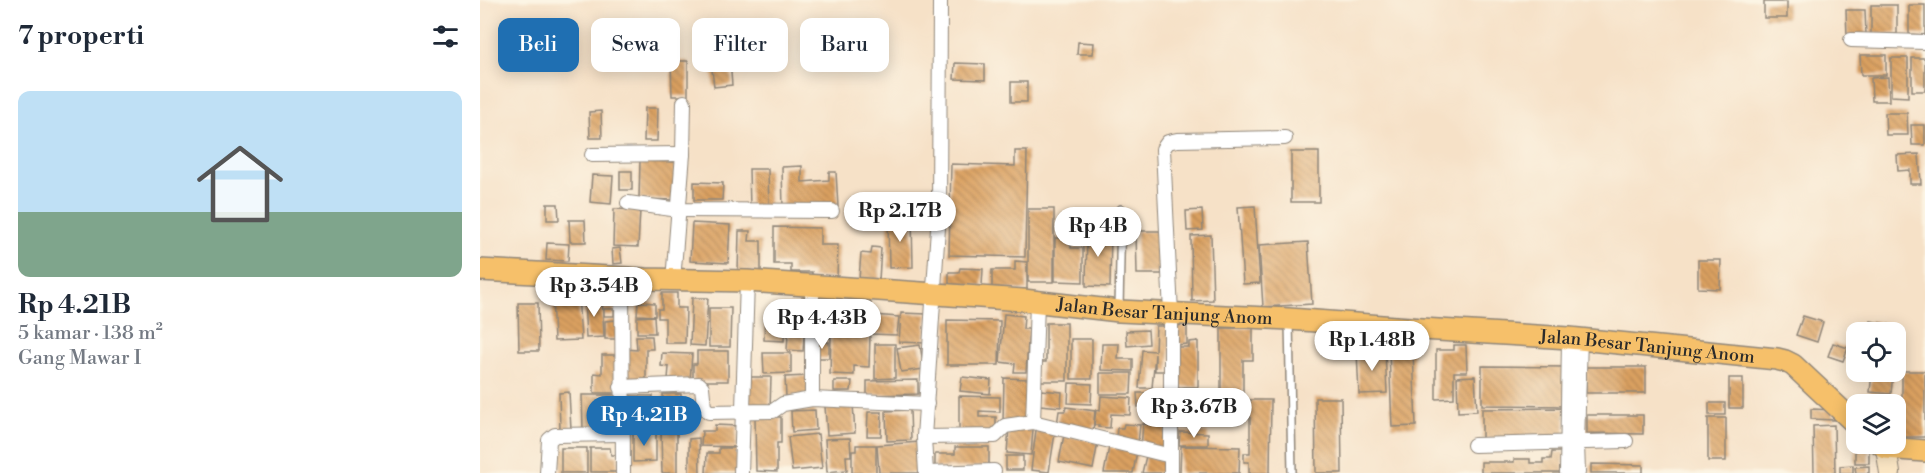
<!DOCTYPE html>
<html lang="id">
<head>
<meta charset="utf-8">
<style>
  body { margin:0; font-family:"Libre Bodoni",serif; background:#f6f6f7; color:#1f2937; height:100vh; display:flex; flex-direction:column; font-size:22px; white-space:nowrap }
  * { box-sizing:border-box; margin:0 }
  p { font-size:20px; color:#747a83 }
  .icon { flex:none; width:33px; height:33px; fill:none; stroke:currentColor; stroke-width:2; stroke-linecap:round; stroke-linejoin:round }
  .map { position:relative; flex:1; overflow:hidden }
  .panel { display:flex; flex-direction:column; background:#fff; width:480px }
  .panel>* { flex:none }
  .hud { position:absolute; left:18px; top:18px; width:570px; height:54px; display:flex; gap:12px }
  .tools { position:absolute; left:1366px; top:322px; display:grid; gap:12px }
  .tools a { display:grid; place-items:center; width:60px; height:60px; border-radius:12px; background:#fff; box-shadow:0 3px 15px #0003; font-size:30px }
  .price { position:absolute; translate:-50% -51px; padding:0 14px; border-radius:21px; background:#fff; color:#222; font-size:20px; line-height:39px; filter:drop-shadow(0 2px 3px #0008) }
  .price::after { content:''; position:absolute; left:50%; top:36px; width:18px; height:14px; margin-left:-9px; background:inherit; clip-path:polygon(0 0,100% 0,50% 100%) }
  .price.on { background:#1f6fb2; color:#fff }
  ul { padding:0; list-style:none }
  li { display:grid; align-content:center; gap:12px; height:318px; padding:0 18px }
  li span { display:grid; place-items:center; height:186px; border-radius:12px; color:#555 }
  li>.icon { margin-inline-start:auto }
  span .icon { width:108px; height:108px; fill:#fffc; stroke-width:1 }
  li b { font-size:26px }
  h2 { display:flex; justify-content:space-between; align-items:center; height:72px; padding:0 18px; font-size:26px }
  .pill { padding:0 21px; border-radius:12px; background:#fff; box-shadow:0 3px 15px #0003; font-size:21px; line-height:54px }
  .pill.on { background:#1f6fb2; color:#fff }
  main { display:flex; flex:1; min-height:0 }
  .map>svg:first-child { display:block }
</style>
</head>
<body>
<main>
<section class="panel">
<h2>7 properti<svg class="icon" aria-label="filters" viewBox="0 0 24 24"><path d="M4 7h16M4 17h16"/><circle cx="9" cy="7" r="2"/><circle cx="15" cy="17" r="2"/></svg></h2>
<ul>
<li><span style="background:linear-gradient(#bfe0f5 65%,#7fa58c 0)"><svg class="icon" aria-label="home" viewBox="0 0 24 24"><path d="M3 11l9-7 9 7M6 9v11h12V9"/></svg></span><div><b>Rp 4.21B</b><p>5 kamar · 138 m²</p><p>Gang Mawar I</p></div></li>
</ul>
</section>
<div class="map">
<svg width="1445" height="473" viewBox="0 0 1445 473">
  <defs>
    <pattern id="building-back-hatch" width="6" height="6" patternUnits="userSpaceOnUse" patternTransform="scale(1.5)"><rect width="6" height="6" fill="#dba161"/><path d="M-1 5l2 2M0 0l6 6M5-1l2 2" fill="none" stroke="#b28350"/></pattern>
  </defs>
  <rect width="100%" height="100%" fill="#fcf5e5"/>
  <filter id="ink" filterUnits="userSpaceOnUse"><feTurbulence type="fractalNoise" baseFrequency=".0167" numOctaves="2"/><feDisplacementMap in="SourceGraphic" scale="12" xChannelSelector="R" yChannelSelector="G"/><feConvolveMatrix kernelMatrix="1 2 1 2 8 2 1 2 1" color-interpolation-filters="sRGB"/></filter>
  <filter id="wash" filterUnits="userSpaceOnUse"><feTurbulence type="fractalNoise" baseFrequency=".008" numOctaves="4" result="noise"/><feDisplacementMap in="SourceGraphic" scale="24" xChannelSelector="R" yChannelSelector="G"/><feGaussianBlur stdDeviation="1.35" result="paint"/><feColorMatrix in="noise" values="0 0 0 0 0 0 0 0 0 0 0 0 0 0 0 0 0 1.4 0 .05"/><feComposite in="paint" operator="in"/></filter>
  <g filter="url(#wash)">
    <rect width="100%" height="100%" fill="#f6e1c7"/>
    <g id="blocks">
      <g fill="url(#building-back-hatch)">
        <rect x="1284" y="2" width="23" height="16"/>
        <rect x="1391" y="5" width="26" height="29"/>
        <polygon points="1429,5 1445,5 1445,35 1429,34"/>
        <polygon points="1366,10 1385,10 1386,35 1367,36"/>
        <polygon points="598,42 614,43 613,54 597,54"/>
        <polygon points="1380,55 1406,55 1406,75 1381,75"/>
        <polygon points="1411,58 1428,58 1428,97 1411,96"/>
        <rect x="1432" y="58" width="13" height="33"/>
        <polygon points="250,59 252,85 234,87 231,61"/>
        <polygon points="191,61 208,61 208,96 192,96"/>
        <polygon points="475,63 505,64 505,80 474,79"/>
        <polygon points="1408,77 1409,101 1392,101 1391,78"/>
        <rect x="531" y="82" width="16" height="20"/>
        <polygon points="165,108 178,108 177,141 164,141"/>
        <polygon points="121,111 122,138 110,138 109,112"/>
        <polygon points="1405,113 1427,113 1428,135 1406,135"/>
        <polygon points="1431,125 1445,125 1445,145 1432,145"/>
        <polygon points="535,151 547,151 545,257 469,255 471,164 535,166"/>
        <rect x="811" y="152" width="28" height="50"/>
        <polygon points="1439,154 1441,184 1430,184 1430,170 1418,171 1417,155"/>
        <polygon points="160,161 196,162 195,200 159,199"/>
        <polygon points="322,166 322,182 349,180 349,172 356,172 358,207 303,210 302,167"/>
        <polygon points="269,169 288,169 289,208 270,208"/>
        <rect x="140" y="171" width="12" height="19"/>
        <polygon points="112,175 133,176 131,204 110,202"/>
        <polygon points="214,182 243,183 242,200 214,200"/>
        <polygon points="67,204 78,204 79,220 67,220"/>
        <polygon points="775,206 780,283 763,284 758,207"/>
        <polygon points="134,209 160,210 158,247 133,246"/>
        <rect x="548" y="209" width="26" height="73"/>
        <polygon points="722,210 723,230 707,231 706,211"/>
        <polygon points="408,219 432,219 433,267 409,268"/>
        <polygon points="89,220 105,220 106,242 90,242"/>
        <polygon points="212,223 250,225 248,263 210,261"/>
        <polygon points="294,227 340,228 340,245 358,245 357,278 332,278 332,272 311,272 311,264 294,264"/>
        <polygon points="607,228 631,229 630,287 606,286"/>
        <polygon points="259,231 270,231 269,241 281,241 281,273 258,273"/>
        <polygon points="656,231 681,231 682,274 657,274"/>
        <polygon points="731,235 733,300 712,301 711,236"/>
        <polygon points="575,238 591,238 591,248 603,248 603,282 575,281"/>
        <polygon points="828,242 832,304 783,307 779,245"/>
        <polygon points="67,243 89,244 88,261 66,260"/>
        <polygon points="392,247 401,248 399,280 379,279 381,253 391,254"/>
        <polygon points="140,248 142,263 133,264 132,249"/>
        <polygon points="1218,260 1241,260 1240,289 1218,288"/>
        <polygon points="535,261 547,262 547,290 512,290 512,270 535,270"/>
        <polygon points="480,268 503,269 502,286 469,285 469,272 479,272"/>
        <polygon points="182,293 197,293 197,308 206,308 205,343 185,343 185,318 178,318 178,309 182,309"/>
        <polygon points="98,294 101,340 74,341 72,295"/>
        <polygon points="122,297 124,337 106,338 104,298"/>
        <polygon points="212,298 228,298 225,346 210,345"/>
        <polygon points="158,302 175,303 175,316 157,315"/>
        <polygon points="352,302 391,303 389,367 374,366 374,375 350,374"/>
        <polygon points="38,303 58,303 59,351 39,351"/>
        <polygon points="229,308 251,308 250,347 229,347"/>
        <rect x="124" y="309" width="10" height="7"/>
        <polygon points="421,313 447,314 445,343 419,342"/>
        <polygon points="285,314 305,314 304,341 284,340"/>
        <polygon points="524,314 544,316 543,329 549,329 546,372 534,372 535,364 520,362"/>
        <polygon points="392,315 419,317 417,335 391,334"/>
        <polygon points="174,316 175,333 157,333 157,317"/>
        <polygon points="1323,316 1343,322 1337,342 1316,335"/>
        <polygon points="334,317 350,317 349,338 333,338"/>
        <polygon points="309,319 325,320 323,351 307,350"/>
        <polygon points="137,320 138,339 125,339 125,321"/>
        <polygon points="467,320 520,321 519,365 467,365"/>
        <polygon points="1391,321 1418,326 1417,333 1389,333"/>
        <polygon points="566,323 587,323 587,381 561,381 561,362 566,362"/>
        <polygon points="707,325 707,344 696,345 695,326"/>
        <polygon points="676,326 690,326 689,371 675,371 675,354 672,388 659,388 662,350 675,351"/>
        <polygon points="741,328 773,328 773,360 763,360 763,393 741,393"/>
        <polygon points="668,330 669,344 647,346 646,331"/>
        <polygon points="156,336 172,336 173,349 166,349 166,382 143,382 144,349 157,350"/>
        <rect x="591" y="339" width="21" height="40"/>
        <polygon points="718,341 718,387 695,387 694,347 709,347 709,342"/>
        <polygon points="349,342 349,358 334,358 334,343"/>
        <polygon points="1353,343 1368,348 1363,361 1348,356"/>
        <polygon points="395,344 415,344 415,378 395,379"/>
        <polygon points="622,344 639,344 638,359 653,359 653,371 621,370"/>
        <polygon points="440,345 444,369 421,372 417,348"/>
        <polygon points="974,345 986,345 987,372 974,372 974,398 956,399 956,350 974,350"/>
        <polygon points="217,351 248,351 248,381 213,381 213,364 217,364"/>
        <polygon points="905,351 907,393 879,394 877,352"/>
        <polygon points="909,351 933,351 936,426 912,427"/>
        <polygon points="182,353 212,354 210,381 188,379 189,367 181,366"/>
        <polygon points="283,353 311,353 311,373 284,374"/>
        <polygon points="122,355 136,355 136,393 114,393 114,373 122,374"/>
        <polygon points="1002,366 1086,367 1086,406 1002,405"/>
        <rect x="1106" y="367" width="60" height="26"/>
        <rect x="1422" y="371" width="23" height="66"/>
        <polygon points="1392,372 1413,372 1411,394 1390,392"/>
        <polygon points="620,373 652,373 651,394 620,394"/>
        <polygon points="328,376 329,396 306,397 305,377"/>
        <polygon points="995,376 997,411 978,412 977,377"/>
        <polygon points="267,377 291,377 290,409 266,408"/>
        <polygon points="482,377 511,380 510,394 480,391"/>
        <polygon points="524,378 550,379 549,423 523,422"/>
        <rect x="1249" y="378" width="14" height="30"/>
        <polygon points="438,380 438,394 387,395 387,381"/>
        <polygon points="354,381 372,381 371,391 354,391"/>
        <polygon points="589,383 612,384 611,404 588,403"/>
        <polygon points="561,390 582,392 581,407 560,405"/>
        <polygon points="89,392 91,430 80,431 79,393"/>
        <polygon points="657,393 682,393 683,406 658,407"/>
        <polygon points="183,394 201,394 201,419 183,420"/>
        <polygon points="102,395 137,395 137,429 103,429"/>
        <polygon points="151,396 173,396 173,428 150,428"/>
        <polygon points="479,396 520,397 520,412 499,411 499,417 516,417 516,435 479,434"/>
        <polygon points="621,396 651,398 650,415 631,414 630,428 618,427 619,425 614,425 616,410 620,411"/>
        <polygon points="1399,396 1415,397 1414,405 1398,405"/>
        <polygon points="708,397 761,401 759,423 706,418"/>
        <polygon points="835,398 861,398 862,473 836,473"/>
        <polygon points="770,400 791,400 790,473 769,473 769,462 764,462 764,453 770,453"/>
        <rect x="1229" y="403" width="16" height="12"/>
        <polygon points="373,404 375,433 347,435 345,406"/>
        <polygon points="586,407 615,411 613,432 577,425 579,411 585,411"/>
        <polygon points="1085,408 1085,439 1002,439 1002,409"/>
        <polygon points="1331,409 1354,410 1354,420 1331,419"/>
        <polygon points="335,410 336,430 312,432 311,411"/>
        <polygon points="430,410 431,440 407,441 406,411"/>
        <polygon points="388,412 402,412 401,436 387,436"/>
        <polygon points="1107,415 1163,415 1163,434 1107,433"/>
        <polygon points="275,417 301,417 301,443 297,443 297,472 276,471"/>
        <rect x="1228" y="418" width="18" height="43"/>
        <polygon points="644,424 660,425 658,443 636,439 637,428 643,428"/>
        <polygon points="663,424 687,426 685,449 661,447"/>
        <polygon points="235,425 258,426 257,447 221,446 222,431 235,431"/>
        <polygon points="1354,425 1355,473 1334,473 1333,426"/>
        <polygon points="529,427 553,429 551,455 527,453"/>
        <polygon points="556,430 575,433 569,472 551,470"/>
        <polygon points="700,432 728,433 728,445 699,445"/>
        <polygon points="153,433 176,433 176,461 153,462"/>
        <polygon points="181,433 197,433 197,473 182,473"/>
        <polygon points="338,434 342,468 312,471 308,437"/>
        <polygon points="584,435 618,442 613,469 579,462"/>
        <polygon points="219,438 220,473 209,473 209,439"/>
        <polygon points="370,438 371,456 366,456 367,470 347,472 345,439"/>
        <polygon points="440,442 442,473 399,473 397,445"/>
        <polygon points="376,445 396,445 396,473 372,473 372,451 376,451"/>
        <polygon points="701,446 760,447 759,473 700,473"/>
        <rect x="1375" y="446" width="14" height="17"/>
        <polygon points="475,447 509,447 509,467 455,468 455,454 475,454"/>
        <polygon points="629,447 657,451 653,473 624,473"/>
        <rect x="81" y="448" width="26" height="25"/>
        <polygon points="110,448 130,448 131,455 138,455 137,472 110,472"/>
        <polygon points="239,448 257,448 257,473 226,473 227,453 239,453"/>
        <polygon points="1072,452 1084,452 1084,473 1001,473 1001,462 1034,462 1034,459 1050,459 1050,463 1063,463 1063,459 1071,459"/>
        <rect x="526" y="456" width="17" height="14"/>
        <polygon points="666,456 688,461 686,473 662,473"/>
        <polygon points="1111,464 1163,465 1163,473 1111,473"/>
        <polygon points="1373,465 1373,473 1360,473 1360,466"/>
        <polygon points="1389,466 1389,473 1376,473 1375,467"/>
      </g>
    </g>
  </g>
  <g filter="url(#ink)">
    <use href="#blocks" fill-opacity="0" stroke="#908679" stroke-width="1.5"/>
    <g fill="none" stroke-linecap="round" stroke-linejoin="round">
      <defs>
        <g id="lane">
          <polyline points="639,309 641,209"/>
          <polyline points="809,321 812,473"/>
        </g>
        <g id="street">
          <polyline points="1371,40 1445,42"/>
          <polyline points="112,155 203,154"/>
          <polyline points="148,203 199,210 352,211"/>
          <polyline points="142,278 143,473"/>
          <polyline points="193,281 203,154 204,102"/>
          <polyline points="141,387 219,384 222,387 224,407 229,412 293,411 303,404 332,399 447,404"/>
          <polyline points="332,399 332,286"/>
          <polyline points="553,422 557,302"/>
          <polyline points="444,437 515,436 525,426 553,422 691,456"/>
          <polyline points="994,445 1146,441"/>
          <polyline points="67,473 69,440 75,435 142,434"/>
          <polyline points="261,473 267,281"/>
          <polyline points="446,473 444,437 459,213 460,0"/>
          <polyline points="446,473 514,471"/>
          <polyline points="691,473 691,313 683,149 688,142 697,140 805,138"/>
          <polyline points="1087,473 1089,338"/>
          <polyline points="1098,473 1097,443 1100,338"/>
        </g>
        <polyline id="secondary" points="1406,448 1410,473"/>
        <g id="primary">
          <path id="s1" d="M0 270 166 279 267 281 543 300 639 311 809 319 942 329 1089 338 1297 359 1305 361 1313 365 1377 425"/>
          <polyline points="1401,444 1406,448 1445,451"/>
        </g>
      </defs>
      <use href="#lane" stroke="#908679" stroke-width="10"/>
      <use href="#street" stroke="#908679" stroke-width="16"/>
      <use href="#secondary" stroke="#908679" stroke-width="22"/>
      <use href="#primary" stroke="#908679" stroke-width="24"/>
      <use href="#lane" stroke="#fff" stroke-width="7"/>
      <use href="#street" stroke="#fff" stroke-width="14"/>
      <use href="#secondary" stroke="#fbe6c4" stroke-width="20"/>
      <use href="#primary" stroke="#f6c06b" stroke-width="21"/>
    </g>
  </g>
  <g text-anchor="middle" stroke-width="4.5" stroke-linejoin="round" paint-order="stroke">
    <g font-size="18" fill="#2b2b2b" stroke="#fcf5e5">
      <text dy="6" stroke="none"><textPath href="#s1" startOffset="686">Jalan Besar Tanjung Anom</textPath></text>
      <text dy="6" stroke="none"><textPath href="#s1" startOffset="1170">Jalan Besar Tanjung Anom</textPath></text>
    </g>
  </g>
</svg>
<div class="tools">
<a><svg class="icon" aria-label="locate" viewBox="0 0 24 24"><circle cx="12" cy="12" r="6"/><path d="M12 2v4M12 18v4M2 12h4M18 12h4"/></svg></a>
<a><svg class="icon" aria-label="layers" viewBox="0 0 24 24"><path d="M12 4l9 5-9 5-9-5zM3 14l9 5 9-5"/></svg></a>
</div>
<b class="price" style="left:420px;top:243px">Rp 2.17B</b>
<b class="price" style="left:618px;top:258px">Rp 4B</b>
<b class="price" style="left:114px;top:318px">Rp 3.54B</b>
<b class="price" style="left:342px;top:350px">Rp 4.43B</b>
<b class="price" style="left:892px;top:372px">Rp 1.48B</b>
<b class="price" style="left:714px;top:439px">Rp 3.67B</b>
<b class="price on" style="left:164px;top:447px">Rp 4.21B</b>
<div class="hud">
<a class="pill on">Beli</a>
<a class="pill">Sewa</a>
<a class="pill">Filter</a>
<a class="pill">Baru</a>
</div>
</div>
</main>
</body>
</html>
